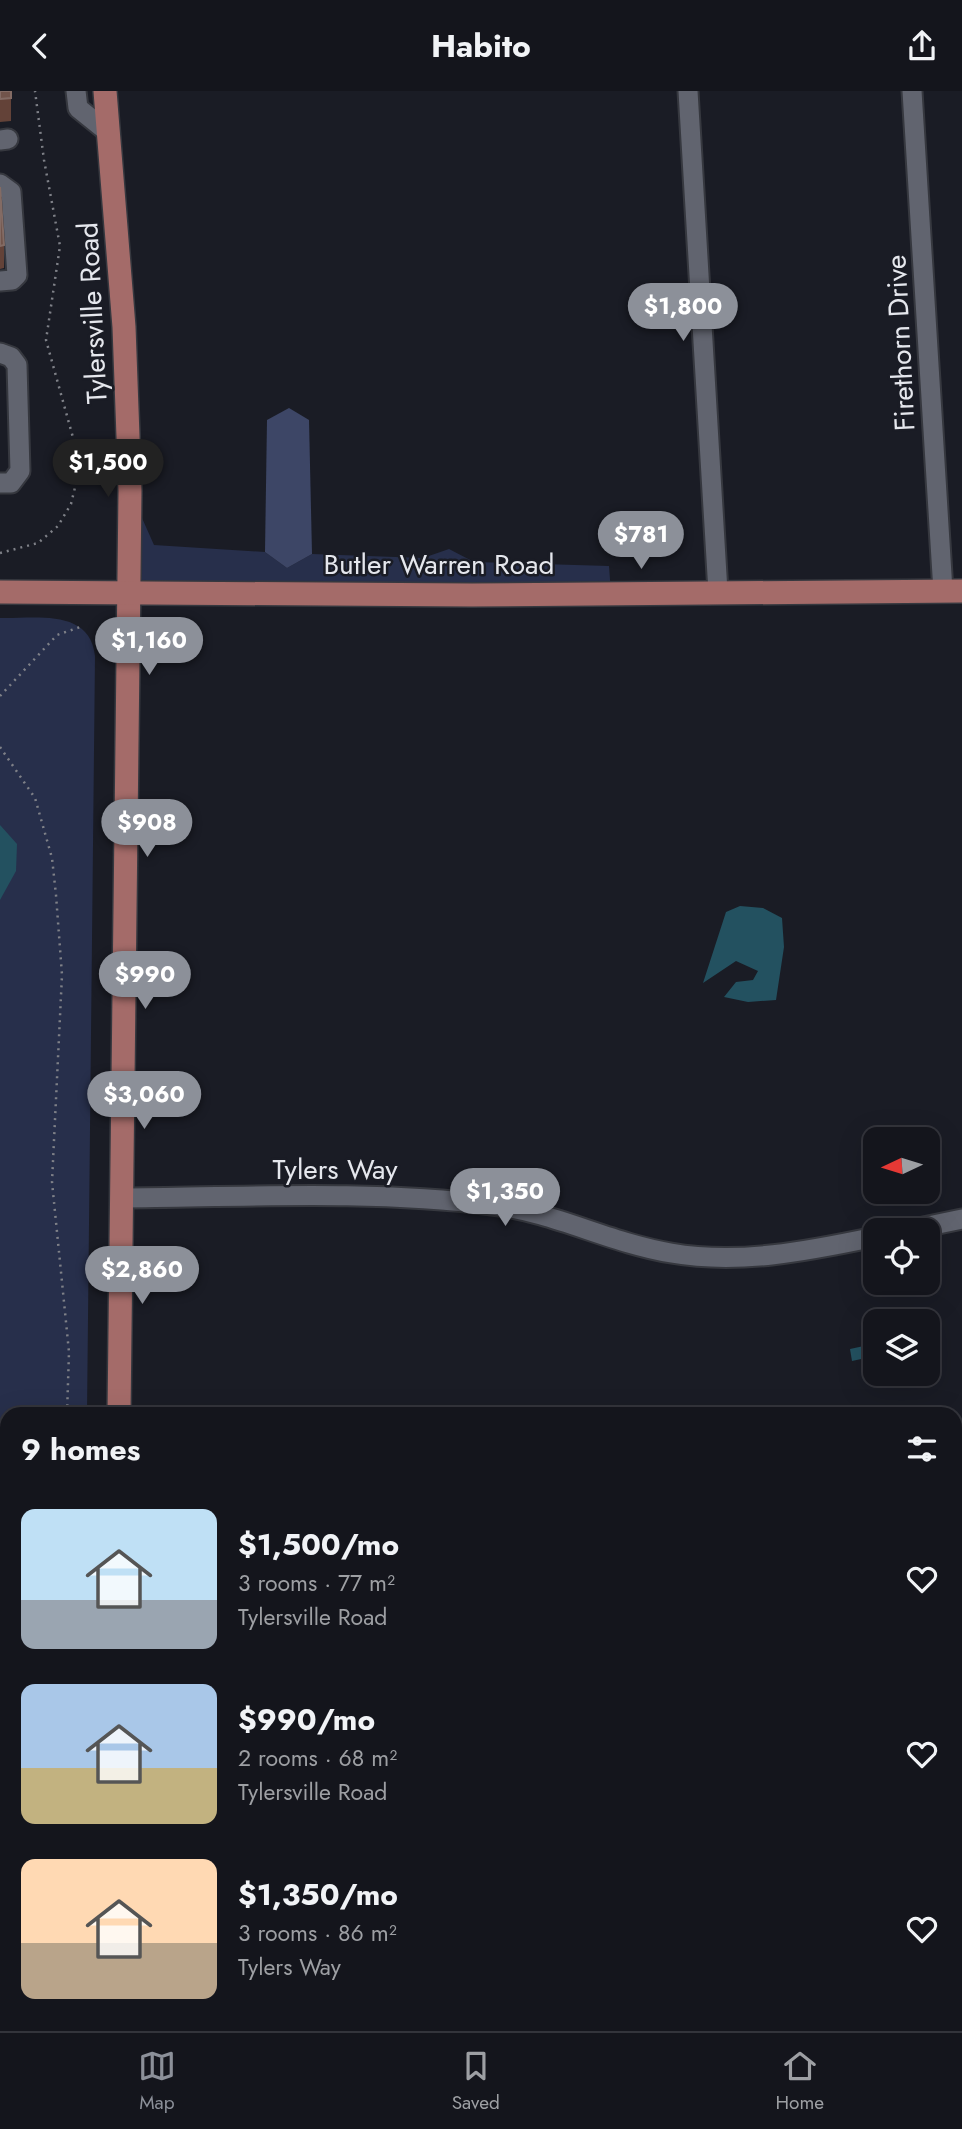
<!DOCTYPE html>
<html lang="en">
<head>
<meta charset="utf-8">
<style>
  body { margin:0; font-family:Jost,sans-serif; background:#1d1e25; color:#f1f3f6; height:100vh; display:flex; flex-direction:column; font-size:26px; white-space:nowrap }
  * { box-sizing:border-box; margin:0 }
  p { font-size:23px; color:#9d9fa3 }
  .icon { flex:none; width:38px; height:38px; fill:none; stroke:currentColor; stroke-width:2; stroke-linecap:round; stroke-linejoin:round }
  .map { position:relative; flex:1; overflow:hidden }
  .details { position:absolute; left:0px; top:1316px; width:962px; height:625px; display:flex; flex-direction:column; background:#14151c; border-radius:21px 21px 0 0; box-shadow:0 7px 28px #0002,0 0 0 2px #33343b }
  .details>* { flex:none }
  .needle { width:46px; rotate:266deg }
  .fabs { position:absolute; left:863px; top:1036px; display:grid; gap:14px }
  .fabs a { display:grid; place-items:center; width:77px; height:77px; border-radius:14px; background:#14151c; box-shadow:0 7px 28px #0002,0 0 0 2px #33343b; font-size:35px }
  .price { position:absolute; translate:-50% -60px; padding:0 16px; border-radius:24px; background:#8c9099; color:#fff; font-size:23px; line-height:46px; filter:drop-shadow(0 2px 4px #0008) }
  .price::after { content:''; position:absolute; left:50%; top:42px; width:21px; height:16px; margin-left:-10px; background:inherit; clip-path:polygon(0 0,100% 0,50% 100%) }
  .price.active { background:#222; color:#fff }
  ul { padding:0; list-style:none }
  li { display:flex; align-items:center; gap:21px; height:175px; padding:0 21px }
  li span { display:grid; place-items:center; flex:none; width:196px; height:140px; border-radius:14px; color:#555 }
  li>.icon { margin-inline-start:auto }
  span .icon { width:84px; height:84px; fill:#fffc; stroke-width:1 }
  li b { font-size:30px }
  h2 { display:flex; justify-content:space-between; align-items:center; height:84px; padding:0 21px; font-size:30px }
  header { display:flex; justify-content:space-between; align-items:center; height:91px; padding:0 21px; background:#14151c; font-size:32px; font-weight:700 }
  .tab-bar { display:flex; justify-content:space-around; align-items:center; height:98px; border-top:2px solid #33343b; background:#14151c; font-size:19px; color:#9d9fa3 }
  .tab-bar a { display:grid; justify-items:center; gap:4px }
  .tab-bar .active { color:#8c9099 }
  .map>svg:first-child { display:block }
</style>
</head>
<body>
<header><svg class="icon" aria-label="back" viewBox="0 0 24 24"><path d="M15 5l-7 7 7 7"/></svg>Habito<svg class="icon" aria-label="share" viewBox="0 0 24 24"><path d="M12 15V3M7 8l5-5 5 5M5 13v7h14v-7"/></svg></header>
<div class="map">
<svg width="962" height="1940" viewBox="0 0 962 1940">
  <rect width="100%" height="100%" fill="#1a1c25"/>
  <g fill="#272f4b">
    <polygon points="130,400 154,454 265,461 287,477 312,463 423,467 449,458 474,471 609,475 611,502 129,502"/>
    <path d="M0 527C35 528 90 517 95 565L87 1323H7V1934H80V1940H0Z"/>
  </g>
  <polygon fill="#3d4666" points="289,317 309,329 312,463 287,477 265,461 267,329"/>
  <g fill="#235160">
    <polygon points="0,734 17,753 16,780 0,809"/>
    <polygon points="740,815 763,817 782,827 784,856 776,909 748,911 724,906 736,891 753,889 758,880 736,870 703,892 726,821"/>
    <polygon points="873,1253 875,1265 852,1270 850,1258"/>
  </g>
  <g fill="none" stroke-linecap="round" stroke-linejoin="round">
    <defs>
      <g id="minor">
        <polyline points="76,0 78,17 109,42"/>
        <polyline points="688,0 718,501"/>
        <polyline points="912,0 943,500"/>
        <polyline points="0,49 8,48"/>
        <polyline points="0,93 11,101 17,184 12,189 0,190"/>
        <polyline points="0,262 11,266 17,274 20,380 11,392 0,392"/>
        <path d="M122 1107C245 1106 370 1099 492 1114 554 1121 610 1152 671 1162 739 1174 808 1160 875 1146"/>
        <polyline points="909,1139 962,1128"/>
        <polyline points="956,1435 962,1436"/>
        <polyline points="0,1711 7,1712"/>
        <polyline points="956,1746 962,1751"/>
        <polyline points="956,1837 962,1831"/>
        <polyline points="326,1934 326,1940"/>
        <polyline points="914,1934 914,1940"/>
        <polyline points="617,1940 617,1934"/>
      </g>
      <g id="major">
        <polyline points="105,0 124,236 130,400 119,1323"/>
        <polyline points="0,501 472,504 962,500"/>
        <polyline points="110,1940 110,1934"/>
      </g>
    </defs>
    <use href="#minor" stroke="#36383f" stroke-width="23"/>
    <use href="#major" stroke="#36383f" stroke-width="26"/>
    <g stroke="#7f8188" stroke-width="2.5" stroke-dasharray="2 5" stroke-linecap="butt">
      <polyline points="0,462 38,452 58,435 71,413 78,384 77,361 46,249 60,155 44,69 35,0"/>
      <polyline points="157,539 172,534"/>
      <polyline points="0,605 57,544 83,535"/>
      <polyline points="0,656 35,707 52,767 56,804 62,884 52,1091 69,1261 67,1323"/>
      <polyline points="0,1638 7,1631"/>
    </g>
    <use href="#minor" stroke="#61646f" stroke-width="19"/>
    <use href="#major" stroke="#a46b69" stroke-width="23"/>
  </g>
  <g fill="#634238">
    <polygon points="0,0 11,7 11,30 0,31"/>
    <polygon points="0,96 4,154 4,177 0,178"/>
  </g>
  <g fill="#71544b" stroke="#836b64" stroke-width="2">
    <polygon points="0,0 11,0 11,7 0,8"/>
    <polygon points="0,96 4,154 0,155"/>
  </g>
  <g text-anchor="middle" stroke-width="5" stroke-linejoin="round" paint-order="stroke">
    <g font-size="28" fill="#e5e7ed" stroke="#1a1c25">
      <text transform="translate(92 222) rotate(-93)" y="10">Tylersville Road</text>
      <text transform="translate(900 252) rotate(-93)" y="10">Firethorn Drive</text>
      <text x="439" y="483">Butler Warren Road</text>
      <text x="335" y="1088">Tylers Way</text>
    </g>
  </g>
</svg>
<div class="fabs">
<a><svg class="needle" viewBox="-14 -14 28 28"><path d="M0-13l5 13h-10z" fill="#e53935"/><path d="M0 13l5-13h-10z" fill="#9d9fa3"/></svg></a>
<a><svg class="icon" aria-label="locate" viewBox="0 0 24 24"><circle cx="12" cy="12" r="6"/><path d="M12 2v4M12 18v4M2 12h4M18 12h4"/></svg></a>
<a><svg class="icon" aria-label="layers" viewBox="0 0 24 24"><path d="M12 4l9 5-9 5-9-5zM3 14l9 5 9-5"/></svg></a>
</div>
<b class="price" style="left:683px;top:252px">$1,800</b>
<b class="price active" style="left:108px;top:408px">$1,500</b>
<b class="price" style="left:641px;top:480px">$781</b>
<b class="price" style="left:149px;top:586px">$1,160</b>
<b class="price" style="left:147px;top:768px">$908</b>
<b class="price" style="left:145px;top:920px">$990</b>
<b class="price" style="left:144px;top:1040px">$3,060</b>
<b class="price" style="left:505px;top:1137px">$1,350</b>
<b class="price" style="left:142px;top:1215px">$2,860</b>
<section class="details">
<h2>9 homes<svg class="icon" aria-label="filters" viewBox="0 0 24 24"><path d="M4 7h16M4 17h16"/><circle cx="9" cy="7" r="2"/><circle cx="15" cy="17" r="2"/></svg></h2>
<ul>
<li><span style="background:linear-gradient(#bfe0f5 65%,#9aa5b1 0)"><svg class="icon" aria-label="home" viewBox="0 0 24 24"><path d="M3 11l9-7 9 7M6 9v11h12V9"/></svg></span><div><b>$1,500/mo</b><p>3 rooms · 77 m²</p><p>Tylersville Road</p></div><svg class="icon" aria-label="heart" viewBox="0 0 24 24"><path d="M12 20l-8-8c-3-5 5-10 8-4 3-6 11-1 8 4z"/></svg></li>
<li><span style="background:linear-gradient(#a9c7e8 60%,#c2b280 0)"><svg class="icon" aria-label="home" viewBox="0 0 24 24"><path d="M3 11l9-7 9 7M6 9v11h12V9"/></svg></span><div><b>$990/mo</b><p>2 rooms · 68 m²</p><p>Tylersville Road</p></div><svg class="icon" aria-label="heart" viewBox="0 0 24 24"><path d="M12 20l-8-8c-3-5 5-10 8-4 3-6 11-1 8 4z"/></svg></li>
<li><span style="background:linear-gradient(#ffd9b3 60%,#b9a48a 0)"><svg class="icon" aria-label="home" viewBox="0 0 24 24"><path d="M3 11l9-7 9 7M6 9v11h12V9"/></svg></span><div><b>$1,350/mo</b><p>3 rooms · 86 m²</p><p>Tylers Way</p></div><svg class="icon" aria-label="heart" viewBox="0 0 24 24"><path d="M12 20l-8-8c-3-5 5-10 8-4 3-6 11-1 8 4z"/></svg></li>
</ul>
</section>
</div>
<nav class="tab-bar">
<a class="active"><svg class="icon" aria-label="map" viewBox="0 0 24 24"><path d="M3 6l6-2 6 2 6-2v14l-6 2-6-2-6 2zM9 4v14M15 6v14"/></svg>Map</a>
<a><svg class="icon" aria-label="saved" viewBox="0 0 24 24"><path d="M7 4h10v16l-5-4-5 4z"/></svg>Saved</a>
<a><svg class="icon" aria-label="home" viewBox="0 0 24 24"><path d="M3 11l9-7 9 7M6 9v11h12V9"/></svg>Home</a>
</nav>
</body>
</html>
